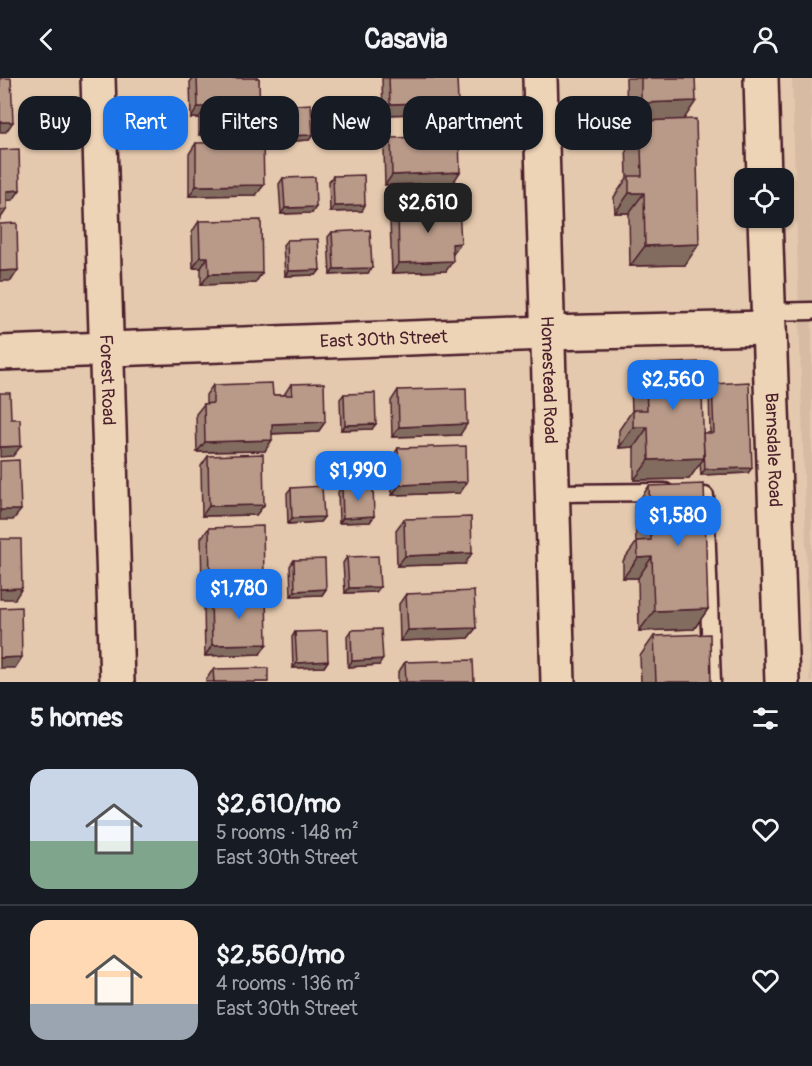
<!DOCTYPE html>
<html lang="en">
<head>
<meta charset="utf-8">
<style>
  body { margin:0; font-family:Pangolin,sans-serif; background:#242831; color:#f1f3f6; height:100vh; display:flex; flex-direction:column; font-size:22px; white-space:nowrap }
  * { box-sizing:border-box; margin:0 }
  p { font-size:20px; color:#9ea1a6 }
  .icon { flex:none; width:33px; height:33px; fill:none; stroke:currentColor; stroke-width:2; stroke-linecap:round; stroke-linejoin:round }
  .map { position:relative; height:604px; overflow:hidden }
  .side { display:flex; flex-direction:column; background:#171b24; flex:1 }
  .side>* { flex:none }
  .banner { position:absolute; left:18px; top:18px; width:777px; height:54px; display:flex; gap:12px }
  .tools { position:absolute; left:734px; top:90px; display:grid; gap:12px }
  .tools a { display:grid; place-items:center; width:60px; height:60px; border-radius:12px; background:#171b24; box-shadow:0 2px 4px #0004; font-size:30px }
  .price { position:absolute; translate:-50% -51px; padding:0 14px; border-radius:12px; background:#1a73e8; color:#fff; font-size:20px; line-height:39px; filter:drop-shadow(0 2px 3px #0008) }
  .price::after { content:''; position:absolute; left:50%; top:36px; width:18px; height:14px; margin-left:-9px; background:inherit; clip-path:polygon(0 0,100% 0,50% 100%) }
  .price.active { background:#222; color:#fff }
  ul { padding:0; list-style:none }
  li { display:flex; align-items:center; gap:18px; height:150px; padding:0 30px }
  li+li { border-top:2px solid #363941 }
  li span { display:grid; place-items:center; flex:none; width:168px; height:120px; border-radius:18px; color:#555 }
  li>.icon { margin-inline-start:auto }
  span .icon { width:72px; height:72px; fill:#fffc; stroke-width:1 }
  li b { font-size:26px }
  h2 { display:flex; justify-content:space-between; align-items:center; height:72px; padding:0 30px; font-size:26px }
  .chip { padding:0 21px; border-radius:18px; background:#171b24; box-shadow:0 2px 4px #0004; font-size:21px; line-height:54px }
  .chip.active { background:#1a73e8; color:#fff }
  header { display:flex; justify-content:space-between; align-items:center; height:78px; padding:0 30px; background:#171b24; font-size:27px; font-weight:800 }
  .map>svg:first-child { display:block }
</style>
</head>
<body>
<header><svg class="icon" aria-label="back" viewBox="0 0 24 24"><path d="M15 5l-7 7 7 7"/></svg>Casavia<svg class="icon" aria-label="person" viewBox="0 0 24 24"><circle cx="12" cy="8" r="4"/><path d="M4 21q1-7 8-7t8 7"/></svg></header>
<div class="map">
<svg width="812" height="604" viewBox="0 0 812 604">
  <rect width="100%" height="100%" fill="#e4c9ae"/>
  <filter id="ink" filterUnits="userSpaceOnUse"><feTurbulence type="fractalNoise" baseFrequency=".0167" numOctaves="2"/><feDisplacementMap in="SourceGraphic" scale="12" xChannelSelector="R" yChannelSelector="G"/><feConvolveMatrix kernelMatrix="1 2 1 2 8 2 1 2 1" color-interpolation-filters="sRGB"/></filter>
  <g filter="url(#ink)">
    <polygon fill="#d7bba3" points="792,0 812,0 812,604 810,604"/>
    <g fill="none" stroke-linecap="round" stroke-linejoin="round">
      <defs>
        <g id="lane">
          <polyline points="768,234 812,233"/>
          <polyline points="552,415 665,414"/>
          <polyline points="703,418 705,418 712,604"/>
        </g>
        <g id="street">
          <path id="s1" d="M98 0 117 604"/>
          <path id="s2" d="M540 0 558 604"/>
          <polyline points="761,0 764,100"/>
          <path id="s3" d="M765 140 782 604"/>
          <path id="s4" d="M0 275 546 255 768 250"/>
        </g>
      </defs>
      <use href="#lane" stroke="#4a1f2b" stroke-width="21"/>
      <use href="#street" stroke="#4a1f2b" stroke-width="38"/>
      <use href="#lane" stroke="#eed4b6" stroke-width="16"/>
      <use href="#street" stroke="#eed4b6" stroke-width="33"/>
    </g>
    <g fill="#9f8476" stroke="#4a1f2b" stroke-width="1.5">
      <polygon points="193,0 259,0 253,55 199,57 199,40 191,40 190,4"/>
      <polygon points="382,0 457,0 451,35 383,37"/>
      <polygon points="626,0 695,0 683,42 685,187 630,188 629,135 615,135 614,119 627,100 626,63 639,45 627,45"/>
      <polygon points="328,26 361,56 357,61 326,63 324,32"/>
      <polygon points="280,28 313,57 309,62 278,64 276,33"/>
      <polygon points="391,60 453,105 385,107 384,71"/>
      <polygon points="196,65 256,117 189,118 189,76"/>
      <polygon points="333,98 362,133 330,134 329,103"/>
      <polygon points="283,100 312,135 281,136 279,106"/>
      <polygon points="398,131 461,165 453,176 446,193 392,195 390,142"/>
      <polygon points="199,143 262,195 255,205 201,207 201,190 193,190 192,154"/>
      <polygon points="332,154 372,190 368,195 330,197 328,159"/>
      <polygon points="287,162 320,192 316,197 285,198 283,167"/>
      <polygon points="645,286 703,356 710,355 709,312 712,306 748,395 701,397 700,385 689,401 634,402 634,369 619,370 619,352 632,333 631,306"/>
      <polygon points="291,306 325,344 318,354 272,356 265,373 197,374 196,336 204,326 206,326 206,317 213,307 273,317 284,317"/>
      <polygon points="398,312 460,357 392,359 391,323"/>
      <polygon points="344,316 372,351 341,352 340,321"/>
      <polygon points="398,370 467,404 460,415 392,417 391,381"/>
      <polygon points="208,378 264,427 256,437 202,438 201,388"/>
      <polygon points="649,408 708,531 694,551 639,553 638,500 623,500 623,483 636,465 635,428"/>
      <polygon points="342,409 374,438 370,444 339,445 338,414"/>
      <polygon points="291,410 324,439 320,444 288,446 287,415"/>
      <polygon points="404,441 465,486 397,488 396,452"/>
      <polygon points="209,450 264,499 257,509 202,510 201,460"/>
      <polygon points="347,479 380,509 376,514 345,515 343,485"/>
      <polygon points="294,482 326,511 322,517 291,518 290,488"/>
      <polygon points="406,516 476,550 468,560 400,563 399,526"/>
      <polygon points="211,517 260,576 205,578 204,528"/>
      <polygon points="351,552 379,587 348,589 347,558"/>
      <polygon points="295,554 328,583 324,589 293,590 292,559"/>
      <polygon points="654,558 711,604 641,604 640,578"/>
      <polygon points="405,584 474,604 398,604 398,595"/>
      <polygon points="213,591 268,604 206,604 206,602"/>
    </g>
    <g fill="#826c60" stroke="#4a1f2b" stroke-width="1.5">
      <polygon points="696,23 682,44 640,43 639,45 627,45 641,25"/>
      <polygon points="458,24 451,35 383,37 390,26"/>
      <polygon points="198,29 206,29 199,40 191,40"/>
      <polygon points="0,44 13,44 6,54 0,54"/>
      <polygon points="260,45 253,55 199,57 206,46"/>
      <polygon points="361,56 357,61 326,63 330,57"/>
      <polygon points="313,57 309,62 278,64 281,58"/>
      <polygon points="460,94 453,105 385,107 392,97"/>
      <polygon points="264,107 256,117 189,118 196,108"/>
      <polygon points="20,112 13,122 0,123 7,113"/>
      <polygon points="629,115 644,115 629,135 615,135"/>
      <polygon points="365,127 362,133 330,134 334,128"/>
      <polygon points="316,129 312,135 281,136 285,130"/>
      <polygon points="7,131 0,141 0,132"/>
      <polygon points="461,165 453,176 445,176 452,166"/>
      <polygon points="699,166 685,187 630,188 645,168"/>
      <polygon points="200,179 208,179 201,190 193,190"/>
      <polygon points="453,183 446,193 392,195 399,185"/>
      <polygon points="372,190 368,195 330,197 334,191"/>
      <polygon points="18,192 11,203 0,203 0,193"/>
      <polygon points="320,192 316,197 285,198 288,193"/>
      <polygon points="262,195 255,205 201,207 209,196"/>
      <polygon points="325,344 318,354 264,356 272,346"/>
      <polygon points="376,346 372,351 341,352 345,347"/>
      <polygon points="467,346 460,357 392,359 399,349"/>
      <polygon points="633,349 648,349 634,369 619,370"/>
      <polygon points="272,362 265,373 197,374 205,364"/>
      <polygon points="21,368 13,378 0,379 0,369"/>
      <polygon points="704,380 689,401 634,402 649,382"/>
      <polygon points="752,390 748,395 701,397 705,391"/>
      <polygon points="467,404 460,415 392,417 399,407"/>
      <polygon points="264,427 256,437 202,438 209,428"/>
      <polygon points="0,432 21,432 13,442 0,442"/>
      <polygon points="374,438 370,444 339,445 343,440"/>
      <polygon points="324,439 320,444 288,446 292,440"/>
      <polygon points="472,475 465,486 397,488 405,478"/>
      <polygon points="652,479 638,500 623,500 638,480"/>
      <polygon points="264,499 257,509 202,510 210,500"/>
      <polygon points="380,509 376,514 345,515 349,510"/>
      <polygon points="22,510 15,521 0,521 0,511"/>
      <polygon points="326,511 322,517 291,518 295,513"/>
      <polygon points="708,531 694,551 639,553 654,533"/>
      <polygon points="476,550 468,560 400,563 408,552"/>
      <polygon points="267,566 260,576 205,578 212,567"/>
      <polygon points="22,579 15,590 0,590 0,580"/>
      <polygon points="383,581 379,587 348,589 352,583"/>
      <polygon points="328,583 324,589 293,590 297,585"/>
    </g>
    <g fill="#b99a89" stroke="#4a1f2b" stroke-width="1.5">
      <polygon points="0,0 11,0 13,44 0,44"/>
      <polygon points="197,0 259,0 260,45 206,46 206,29 198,29"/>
      <polygon points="389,0 457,0 458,24 390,26"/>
      <polygon points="641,0 695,0 696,23 641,25"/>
      <polygon points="360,25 361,56 330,57 328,26"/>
      <polygon points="311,26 313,57 281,58 280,28"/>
      <polygon points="696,41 699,166 645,168 644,115 629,115 629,98 642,98 640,43"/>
      <polygon points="459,58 460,94 392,97 391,60"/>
      <polygon points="263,64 264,107 196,108 196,65"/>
      <polygon points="19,71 20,112 7,113 7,131 0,132 0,72"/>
      <polygon points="364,97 365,127 334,128 333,98"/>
      <polygon points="315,99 316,129 285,130 283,100"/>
      <polygon points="459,130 461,165 452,166 453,183 399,185 398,131"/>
      <polygon points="261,142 262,195 209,196 208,179 200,179 199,143"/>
      <polygon points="17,145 18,192 0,193 0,146"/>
      <polygon points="370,152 372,190 334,191 332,154"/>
      <polygon points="318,161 320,192 288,193 287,162"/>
      <polygon points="701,284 704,380 649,382 648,349 633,349 633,332 647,332 645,286"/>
      <polygon points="749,304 752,390 705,391 703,355 714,355 712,306"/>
      <polygon points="272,305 273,317 292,317 291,306 324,305 325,344 272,346 272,362 205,364 204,326 213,325 213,307"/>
      <polygon points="466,310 467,346 399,349 398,312"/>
      <polygon points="0,315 10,315 11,341 20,341 21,368 0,369"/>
      <polygon points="375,315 376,346 345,347 344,316"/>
      <polygon points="466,368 467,404 399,407 398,370"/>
      <polygon points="263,376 264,427 209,428 208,378"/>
      <polygon points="19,382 21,432 0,432 0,383"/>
      <polygon points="704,406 708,531 654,533 652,479 638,480 637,463 651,462 649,408"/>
      <polygon points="373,407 374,438 343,440 342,409"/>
      <polygon points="322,408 324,439 292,440 291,410"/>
      <polygon points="471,439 472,475 405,478 404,441"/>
      <polygon points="263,448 264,499 210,500 209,450"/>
      <polygon points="0,461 21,461 22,510 0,511"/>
      <polygon points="378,478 380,509 349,510 347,479"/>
      <polygon points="325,481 326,511 295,513 294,482"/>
      <polygon points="474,513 476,550 408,552 406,516"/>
      <polygon points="266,516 267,566 212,567 211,517"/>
      <polygon points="21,529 22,579 0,580 0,530"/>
      <polygon points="381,551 383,581 352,583 351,552"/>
      <polygon points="327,553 328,583 297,585 295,554"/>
      <polygon points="710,556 711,604 656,604 654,558"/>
      <polygon points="473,582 474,604 406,604 405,584"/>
      <polygon points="268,590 268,604 214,604 213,591"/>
    </g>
  </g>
  <g text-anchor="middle" stroke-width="6" stroke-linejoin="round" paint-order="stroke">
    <g font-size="18" fill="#4a1f2b" stroke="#eed4b6">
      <text dy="6" stroke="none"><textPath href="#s4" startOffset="384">East 30th Street</textPath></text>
      <text dy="6" stroke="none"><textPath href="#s1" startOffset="302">Forest Road</textPath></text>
      <text dy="6" stroke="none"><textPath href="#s2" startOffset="302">Homestead Road</textPath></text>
      <text dy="6" stroke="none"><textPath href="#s3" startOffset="232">Barnsdale Road</textPath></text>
    </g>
  </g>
</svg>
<div class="tools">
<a><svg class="icon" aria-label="locate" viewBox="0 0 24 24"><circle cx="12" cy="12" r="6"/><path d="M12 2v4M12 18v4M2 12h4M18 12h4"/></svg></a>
</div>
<b class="price active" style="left:428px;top:156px">$2,610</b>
<b class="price" style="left:673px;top:333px">$2,560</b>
<b class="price" style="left:358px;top:424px">$1,990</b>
<b class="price" style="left:678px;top:469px">$1,580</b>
<b class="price" style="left:239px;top:542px">$1,780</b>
<div class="banner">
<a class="chip">Buy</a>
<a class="chip active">Rent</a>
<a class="chip">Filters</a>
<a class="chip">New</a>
<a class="chip">Apartment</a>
<a class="chip">House</a>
</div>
</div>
<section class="side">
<h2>5 homes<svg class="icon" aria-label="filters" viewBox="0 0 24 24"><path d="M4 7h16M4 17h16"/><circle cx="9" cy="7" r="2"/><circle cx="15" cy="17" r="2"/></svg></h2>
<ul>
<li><span style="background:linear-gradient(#c9d6e8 60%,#7fa58c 0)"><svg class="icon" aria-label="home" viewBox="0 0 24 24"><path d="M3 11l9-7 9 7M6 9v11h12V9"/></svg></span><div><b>$2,610/mo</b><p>5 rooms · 148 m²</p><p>East 30th Street</p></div><svg class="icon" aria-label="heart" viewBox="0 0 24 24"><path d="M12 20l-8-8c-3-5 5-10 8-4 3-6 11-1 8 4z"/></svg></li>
<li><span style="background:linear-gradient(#ffd9b3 70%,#9aa5b1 0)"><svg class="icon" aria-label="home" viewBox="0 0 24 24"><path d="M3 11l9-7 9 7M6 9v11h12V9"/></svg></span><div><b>$2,560/mo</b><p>4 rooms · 136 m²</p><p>East 30th Street</p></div><svg class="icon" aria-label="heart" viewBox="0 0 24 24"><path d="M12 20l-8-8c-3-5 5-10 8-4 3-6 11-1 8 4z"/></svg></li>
</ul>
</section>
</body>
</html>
